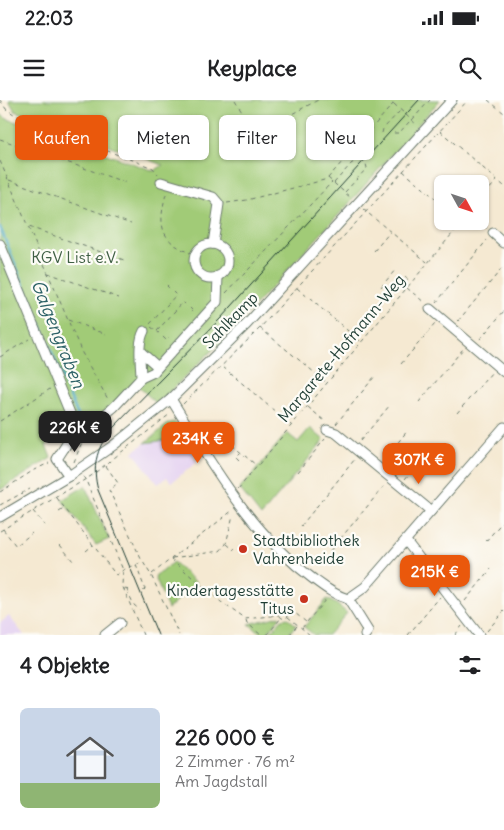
<!DOCTYPE html>
<html lang="de">
<head>
<meta charset="utf-8">
<style>
  body { margin:0; font-family:Delius,sans-serif; background:#f6f6f6; color:#202124; height:100vh; display:flex; flex-direction:column; font-size:19px; white-space:nowrap }
  * { box-sizing:border-box; margin:0 }
  p { font-size:16px; color:#757577 }
  .icon { flex:none; width:28px; height:28px; fill:none; stroke:currentColor; stroke-width:2; stroke-linecap:round; stroke-linejoin:round }
  .map { position:relative; height:535px; overflow:hidden }
  .drawer { display:flex; flex-direction:column; background:#fff; flex:1 }
  .drawer>* { flex:none }
  .guide { position:absolute; left:15px; top:15px; width:475px; height:45px; display:flex; gap:10px }
  .needle { width:32px; rotate:130deg }
  .controls { position:absolute; left:434px; top:75px; display:grid; gap:10px }
  .controls a { display:grid; place-items:center; width:55px; height:55px; border-radius:8px; background:#fff; box-shadow:0 1px 4px #0004; font-size:25px }
  .price { position:absolute; translate:-50% -42px; padding:0 11px; border-radius:10px; background:#ea580c; color:#fff; font-size:16px; line-height:32px; filter:drop-shadow(0 1px 2px #0008) }
  .price::after { content:''; position:absolute; left:50%; top:30px; width:15px; height:11px; margin-left:-8px; background:inherit; clip-path:polygon(0 0,100% 0,50% 100%) }
  .price.current { background:#222; color:#fff }
  ul { padding:0; list-style:none }
  li { display:flex; align-items:center; gap:15px; height:125px; padding:0 20px }
  li span { display:grid; place-items:center; flex:none; width:140px; height:100px; border-radius:8px; color:#555 }
  li>.icon { margin-inline-start:auto }
  span .icon { width:60px; height:60px; fill:#fffc; stroke-width:1 }
  li b { font-size:21px }
  h2 { display:flex; justify-content:space-between; align-items:center; height:60px; padding:0 20px; font-size:21px }
  .tag { padding:0 18px; border-radius:8px; background:#fff; box-shadow:0 1px 4px #0004; font-size:18px; line-height:45px }
  .tag.current { background:#ea580c; color:#fff }
  .status { display:flex; justify-content:space-between; align-items:center; height:35px; padding:0 25px; background:#fff; direction:ltr }
  .status svg { height:14px; fill:currentColor }
  header { display:flex; justify-content:space-between; align-items:center; height:65px; padding:0 20px; background:#fff; font-size:22px; font-weight:700 }
  .map>svg:first-child { display:block }
</style>
</head>
<body>
<div class="status"><b>22:03</b><svg viewBox="0 0 49 12"><path d="M0 12V9h3v3zM5 12V6h3v6zM10 12V3h3v9zM15 12V0h3v12zM26 1h20v11H26zM47 4h2v5h-2z"/></svg></div>
<header><svg class="icon" aria-label="menu" viewBox="0 0 24 24"><path d="M4 6h16M4 12h16M4 18h16"/></svg>Keyplace<svg class="icon" aria-label="search" viewBox="0 0 24 24"><circle cx="10" cy="10" r="6"/><path d="M15 15l6 6"/></svg></header>
<div class="map">
<svg width="504" height="535" viewBox="0 0 504 535">
  <rect width="100%" height="100%" fill="#fdfcf7"/>
  <filter id="ink" filterUnits="userSpaceOnUse"><feTurbulence type="fractalNoise" baseFrequency=".02" numOctaves="2"/><feDisplacementMap in="SourceGraphic" scale="10" xChannelSelector="R" yChannelSelector="G"/><feConvolveMatrix kernelMatrix="1 2 1 2 8 2 1 2 1" color-interpolation-filters="sRGB"/></filter>
  <filter id="wash" filterUnits="userSpaceOnUse"><feTurbulence type="fractalNoise" baseFrequency=".0096" numOctaves="4" result="noise"/><feDisplacementMap in="SourceGraphic" scale="20" xChannelSelector="R" yChannelSelector="G"/><feGaussianBlur stdDeviation="1.12" result="paint"/><feColorMatrix in="noise" values="0 0 0 0 0 0 0 0 0 0 0 0 0 0 0 0 0 1.4 0 .05"/><feComposite in="paint" operator="in"/></filter>
  <g filter="url(#wash)">
    <rect width="100%" height="100%" fill="#f5e9d2"/>
    <g fill="#e5d3f1">
      <polygon points="166,340 172,343 173,341 188,350 191,348 195,355 193,357 197,362 172,382 167,377 158,384 133,352 145,343"/>
      <polygon points="9,516 24,535 0,535 0,523"/>
    </g>
    <g fill="#a1cb77" stroke="#608456">
      <polygon points="9,0 440,0 344,109 225,238 157,304 135,283 97,319 46,345 51,358 0,390 0,13 5,18 154,71 163,65 15,11"/>
      <polygon points="173,322 178,324 191,348 184,350 174,342 172,343 166,340 145,343 168,324"/>
      <polygon points="310,328 324,340 261,416 240,389 287,333 298,342"/>
      <polygon points="85,386 109,439 96,445 62,400"/>
      <polygon points="173,462 197,483 168,509 155,477"/>
      <polygon points="327,499 336,504 347,513 328,535 314,535 304,527"/>
      <polygon points="279,516 280,517 266,535 263,535 249,524"/>
      <polygon points="288,518 296,525 288,535 268,535 282,519"/>
    </g>
    <g fill="none" stroke-linecap="round" stroke-linejoin="round">
      <polyline stroke="#48a7c7" stroke-width="2.5" points="0,127 81,323"/>
    </g>
  </g>
  <g filter="url(#ink)">
    <g fill="none" stroke-linecap="round" stroke-linejoin="round">
      <defs>
        <g id="minor">
          <polyline points="161,82 213,97 219,104 213,144"/>
          <polyline points="493,133 504,143"/>
          <polyline points="0,144 79,335"/>
          <circle cx="211" cy="161" r="17"/>
          <polyline points="430,209 504,272"/>
          <polyline points="141,252 158,267 154,272 141,278"/>
          <polyline points="158,267 217,202 218,176"/>
          <path d="M171 299C211 363 250 432 312 478 323 486 334 495 348 499"/>
          <polyline points="327,330 336,333 431,411"/>
          <path d="M69 376 57 359 68 342 97 321 114 307 141 278C141 264 137 244 144 231"/>
          <polyline points="0,417 69,376 114,345 171,299 247,224 452,0"/>
          <polyline points="406,441 479,535"/>
          <polyline points="348,499 365,487 504,327"/>
          <polyline points="348,499 368,531 365,535"/>
          <polyline points="105,535 120,523"/>
        </g>
      </defs>
      <use href="#minor" stroke="#6a796b" stroke-width="11"/>
      <g stroke="#6a796b" stroke-width="1" stroke-dasharray="4 4" stroke-linecap="butt">
        <polyline points="0,0 6,9 20,18 153,68 158,74"/>
        <polyline points="235,0 245,16 259,25 275,23 318,0"/>
        <polyline points="488,0 504,13"/>
        <polyline points="394,4 417,25"/>
        <polyline points="412,20 430,0"/>
        <polyline points="440,31 497,80"/>
        <polyline points="382,33 383,29 400,11"/>
        <polyline points="394,33 399,33 410,21"/>
        <polyline points="0,39 127,83"/>
        <polyline points="220,44 250,30 256,24"/>
        <polyline points="0,61 82,253 109,301"/>
        <polyline points="403,71 442,104"/>
        <polyline points="328,78 351,98"/>
        <polyline points="9,80 131,124"/>
        <polyline points="334,83 352,63 355,63"/>
        <polyline points="345,92 367,68 366,64"/>
        <path d="M166 94C157 128 161 142 195 155"/>
        <polyline points="480,101 497,80 504,86"/>
        <polyline points="227,103 247,100 324,80 328,78 393,4 395,0"/>
        <polyline points="363,109 427,162"/>
        <polyline points="478,121 487,128"/>
        <polyline points="29,127 124,160"/>
        <polyline points="374,151 390,132"/>
        <polyline points="48,173 119,198"/>
        <polyline points="405,177 411,182"/>
        <polyline points="168,185 167,186 169,188"/>
        <polyline points="381,187 396,169"/>
        <polyline points="297,188 360,241"/>
        <polyline points="407,188 425,203"/>
        <polyline points="226,193 332,82"/>
        <polyline points="436,203 487,140"/>
        <polyline points="190,208 193,211 195,208"/>
        <polyline points="68,220 106,234"/>
        <polyline points="458,221 504,166"/>
        <polyline points="150,224 176,195 173,192"/>
        <polyline points="151,227 159,233"/>
        <polyline points="260,228 326,282"/>
        <polyline points="157,231 183,202 185,204"/>
        <polyline points="163,237 166,240 169,237"/>
        <polyline points="480,239 504,211"/>
        <polyline points="0,257 29,239"/>
        <polyline points="401,264 435,224"/>
        <polyline points="223,267 291,325"/>
        <polyline points="419,302 463,249"/>
        <polyline points="183,304 260,228 468,0"/>
        <polyline points="308,307 326,322"/>
        <polyline points="457,313 492,272"/>
        <polyline points="0,321 50,289"/>
        <polyline points="336,324 375,276"/>
        <polyline points="203,336 210,327 256,365"/>
        <polyline points="360,341 390,305"/>
        <polyline points="239,360 236,357 240,353"/>
        <polyline points="383,361 408,330"/>
        <polyline points="74,362 82,342"/>
        <polyline points="106,366 118,383 109,390 142,461"/>
        <polyline points="298,372 325,339"/>
        <polyline points="83,376 87,383 123,470 122,485 143,535"/>
        <polyline points="405,379 430,349"/>
        <polyline points="238,389 463,121"/>
        <polyline points="0,392 34,370 49,363"/>
        <polyline points="57,398 116,475 123,470 143,462 151,475 179,535"/>
        <polyline points="0,405 30,389"/>
        <polyline points="33,411 45,426"/>
        <polyline points="59,412 65,408"/>
        <polyline points="301,426 355,359"/>
        <polyline points="3,429 16,446 32,433"/>
        <polyline points="0,431 91,376 170,314"/>
        <polyline points="486,441 504,420"/>
        <polyline points="227,444 234,450"/>
        <polyline points="60,445 73,461 75,459"/>
        <polyline points="86,451 93,445"/>
        <polyline points="330,451 386,384"/>
        <polyline points="172,458 220,451 226,444 233,415"/>
        <polyline points="171,459 221,502 245,519 280,515"/>
        <polyline points="136,465 145,489 143,491"/>
        <polyline points="152,474 233,410"/>
        <polyline points="124,489 131,490"/>
        <polyline points="127,490 134,505 140,510"/>
        <polyline points="267,499 280,510"/>
        <polyline points="465,501 491,469"/>
        <circle cx="284" cy="514" r="4.5"/>
        <polyline points="289,513 295,513 306,522"/>
        <polyline points="288,517 310,535"/>
        <polyline points="246,520 247,523 261,535"/>
        <polyline points="302,528 326,499"/>
        <polyline points="487,531 504,511"/>
        <polyline points="267,535 281,518"/>
        <polyline points="289,535 297,526"/>
        <polyline points="408,535 440,497"/>
        <polyline points="455,535 462,526"/>
      </g>
      <use href="#minor" stroke="#fff" stroke-width="9"/>
      <path stroke="#1f3d34" stroke-width="1" d="M158 535 98 390C92 368 96 349 110 331L221 218 419 0"/>
    </g>
  </g>
  <g fill="#c8321e" stroke="#fdfcf7" stroke-width="2">
    <circle cx="243" cy="449" r="5"/>
    <circle cx="304" cy="499" r="5"/>
  </g>
  <g text-anchor="middle" stroke-width="4.5" stroke-linejoin="round" paint-order="stroke">
    <g font-size="16" fill="#406045" stroke="#fdfcf7">
      <text x="75" y="163">KGV List e.V.</text>
    </g>
    <g font-size="16" fill="#1f3d34" stroke="#fdfcf7">
      <text transform="translate(230 220) rotate(-46)" y="6">Sahlkamp</text>
      <text transform="translate(341 248) rotate(-50)" y="6">Margarete-Hofmann-Weg</text>
    </g>
    <g font-size="16" fill="#1f3d34" stroke="#fdfcf7" text-anchor="start">
      <text x="253" y="446">Stadtbibliothek<tspan x="253" dy="18">Vahrenheide</tspan></text>
      <text x="294" y="496" text-anchor="end">Kindertagesstätte<tspan x="294" dy="18">Titus</tspan></text>
    </g>
    <g font-size="18" font-style="italic" fill="#2d6267" stroke="#fdfcf7">
      <text transform="translate(58 234) rotate(68)" y="6">Galgengraben</text>
    </g>
  </g>
</svg>
<div class="controls">
<a><svg class="needle" viewBox="-14 -14 28 28"><path d="M0-13l5 13h-10z" fill="#e53935"/><path d="M0 13l5-13h-10z" fill="#757577"/></svg></a>
</div>
<b class="price current" style="left:75px;top:353px">226K €</b>
<b class="price" style="left:198px;top:364px">234K €</b>
<b class="price" style="left:419px;top:385px">307K €</b>
<b class="price" style="left:435px;top:497px">215K €</b>
<div class="guide">
<a class="tag current">Kaufen</a>
<a class="tag">Mieten</a>
<a class="tag">Filter</a>
<a class="tag">Neu</a>
</div>
</div>
<section class="drawer">
<h2>4 Objekte<svg class="icon" aria-label="filters" viewBox="0 0 24 24"><path d="M4 7h16M4 17h16"/><circle cx="9" cy="7" r="2"/><circle cx="15" cy="17" r="2"/></svg></h2>
<ul>
<li><span style="background:linear-gradient(#c9d6e8 75%,#8fb573 0)"><svg class="icon" aria-label="home" viewBox="0 0 24 24"><path d="M3 11l9-7 9 7M6 9v11h12V9"/></svg></span><div><b>226 000 €</b><p>2 Zimmer · 76 m²</p><p>Am Jagdstall</p></div></li>
</ul>
</section>
</body>
</html>
